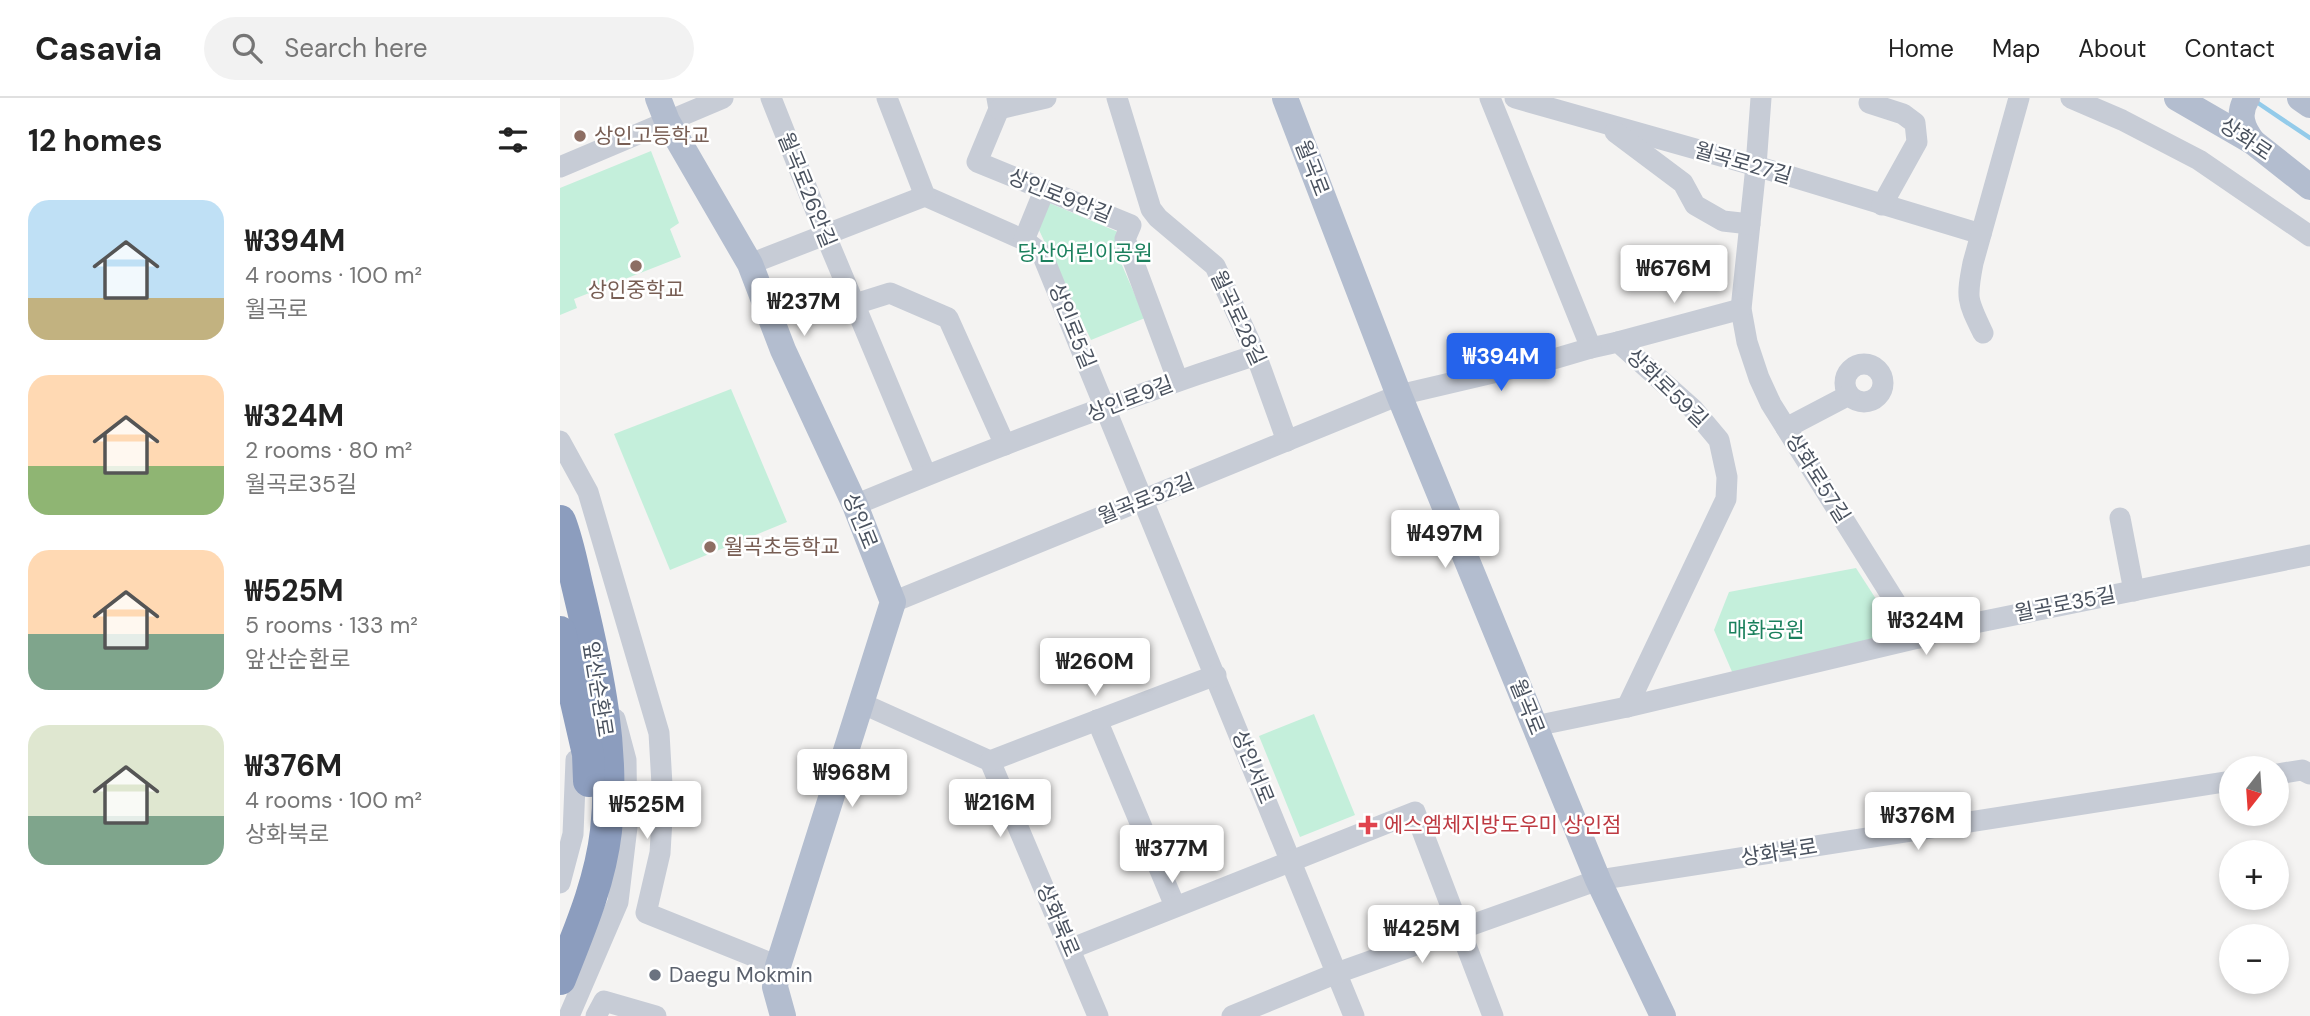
<!DOCTYPE html>
<html lang="en">
<head>
<meta charset="utf-8">
<style>
  body { margin:0; font-family:"DM Sans","Noto Sans KR",sans-serif; background:#f2f2f2; color:#222; height:100vh; display:flex; flex-direction:column; font-size:26px; white-space:nowrap }
  * { box-sizing:border-box; margin:0 }
  p { font-size:23px; color:#767676 }
  .icon { flex:none; width:38px; height:38px; fill:none; stroke:currentColor; stroke-width:2; stroke-linecap:round; stroke-linejoin:round }
  .map { position:relative; flex:1; overflow:hidden }
  .details { display:flex; flex-direction:column; background:#fff; width:560px }
  .details>* { flex:none }
  .needle { width:46px; rotate:197deg }
  .tools { position:absolute; left:1659px; top:658px; display:grid; gap:14px }
  .tools a { display:grid; place-items:center; width:70px; height:70px; border-radius:50%; background:#fff; box-shadow:0 4px 10px #0003; font-size:35px }
  .price { position:absolute; translate:-50% -60px; padding:0 16px; border-radius:7px; background:#fff; color:#222; font-size:23px; line-height:46px; filter:drop-shadow(0 2px 4px #0008) }
  .price::after { content:''; position:absolute; left:50%; top:42px; width:21px; height:16px; margin-left:-10px; background:inherit; clip-path:polygon(0 0,100% 0,50% 100%) }
  .price.on { background:#2563eb; color:#fff }
  ul { padding:0; list-style:none }
  li { display:flex; align-items:center; gap:21px; height:175px; padding:0 28px }
  li span { display:grid; place-items:center; flex:none; width:196px; height:140px; border-radius:21px; color:#555 }
  li>.icon { margin-inline-start:auto }
  span .icon { width:84px; height:84px; fill:#fffc; stroke-width:1 }
  li b { font-size:30px }
  h2 { display:flex; justify-content:space-between; align-items:center; height:84px; padding:0 28px; font-size:30px }
  header { display:flex; align-items:center; gap:42px; box-sizing:border-box; height:98px; padding:0 35px; background:#fff; border-bottom:2px solid #e0e0e0 }
  header strong { font-size:33px }
  nav { display:flex; gap:38px; margin-inline-start:auto; font-size:24px }
  .search { width:490px; height:63px; background:#f2f2f2; display:flex; align-items:center; gap:18px; box-sizing:border-box; padding:0 24px; border-radius:38px; color:#767676; font-size:26px }
  main { display:flex; flex:1; min-height:0 }
  .map>svg:first-child { display:block }
</style>
</head>
<body>
<header>
<strong>Casavia</strong>
<div class="search"><svg class="icon" aria-label="search" viewBox="0 0 24 24"><circle cx="10" cy="10" r="6"/><path d="M15 15l6 6"/></svg>Search here</div>
<nav><a>Home</a><a>Map</a><a>About</a><a>Contact</a></nav>
</header>
<main>
<section class="details">
<h2>12 homes<svg class="icon" aria-label="filters" viewBox="0 0 24 24"><path d="M4 7h16M4 17h16"/><circle cx="9" cy="7" r="2"/><circle cx="15" cy="17" r="2"/></svg></h2>
<ul>
<li><span style="background:linear-gradient(#bfe0f5 70%,#c2b280 0)"><svg class="icon" aria-label="home" viewBox="0 0 24 24"><path d="M3 11l9-7 9 7M6 9v11h12V9"/></svg></span><div><b>₩394M</b><p>4 rooms · 100 m²</p><p>월곡로</p></div></li>
<li><span style="background:linear-gradient(#ffd9b3 65%,#8fb573 0)"><svg class="icon" aria-label="home" viewBox="0 0 24 24"><path d="M3 11l9-7 9 7M6 9v11h12V9"/></svg></span><div><b>₩324M</b><p>2 rooms · 80 m²</p><p>월곡로35길</p></div></li>
<li><span style="background:linear-gradient(#ffd9b3 60%,#7fa58c 0)"><svg class="icon" aria-label="home" viewBox="0 0 24 24"><path d="M3 11l9-7 9 7M6 9v11h12V9"/></svg></span><div><b>₩525M</b><p>5 rooms · 133 m²</p><p>앞산순환로</p></div></li>
<li><span style="background:linear-gradient(#dfe7d0 65%,#7fa58c 0)"><svg class="icon" aria-label="home" viewBox="0 0 24 24"><path d="M3 11l9-7 9 7M6 9v11h12V9"/></svg></span><div><b>₩376M</b><p>4 rooms · 100 m²</p><p>상화북로</p></div></li>
</ul>
</section>
<div class="map">
<svg width="1750" height="918" viewBox="0 0 1750 918">
  <rect width="100%" height="100%" fill="#f4f3f2"/>
  <g fill="#c4efdb">
    <polygon points="91,53 119,125 110,131 121,159 14,201 17,210 0,217 0,90"/>
    <polygon points="487,104 558,134 555,151 585,220 531,242 479,132"/>
    <polygon points="171,291 227,424 110,472 54,336"/>
    <polygon points="1296,470 1336,532 1332,546 1176,583 1154,532 1169,494"/>
    <polygon points="754,616 795,717 740,739 699,638"/>
  </g>
  <g fill="none" stroke-linecap="round" stroke-linejoin="round">
    <polyline stroke="#93cbea" stroke-width="4.5" points="1698,5 1750,40"/>
    <g stroke="#c7ccd6" stroke-width="21">
      <polyline points="211,0 265,136 366,377"/>
      <polyline points="327,0 365,98 464,142 482,156 794,918"/>
      <polyline points="437,0 439,11 417,64 571,127 565,141 618,283"/>
      <polyline points="557,0 591,111 598,120 655,168 696,257 727,343"/>
      <polyline points="930,0 1031,250 1058,244 1133,311 1159,342 1167,379 1166,401 1067,609"/>
      <polyline points="955,0 1196,68 1421,136"/>
      <polyline points="1201,0 1196,68 1181,211 1187,244 1199,280 1211,306 1358,540"/>
      <polyline points="1511,0 1562,22 1639,62 1750,138"/>
      <polyline points="1309,5 1343,16 1355,25 1357,44 1322,107"/>
      <polyline points="439,11 486,0"/>
      <polyline points="1055,34 1123,85 1135,107 1163,123 1190,126"/>
      <polyline points="0,69 163,0"/>
      <polyline points="464,142 484,93"/>
      <polyline points="190,166 365,98"/>
      <polyline points="295,206 330,195 388,220 445,347"/>
      <path d="M1423 235C1407 202 1406 201 1413 165L1459 0"/>
      <polyline points="1058,244 1181,211"/>
      <circle cx="1304" cy="285" r="19"/>
      <polyline points="1226,330 1289,297"/>
      <polyline points="0,343 28,394 99,635 103,704 100,755 86,815 218,868"/>
      <path d="M295 407C427 352 561 301 696 257"/>
      <polyline points="1560,420 1574,493"/>
      <polyline points="333,504 839,297 997,260 1031,250"/>
      <polyline points="301,605 430,663 538,918"/>
      <polyline points="537,622 615,808"/>
      <polyline points="975,628 1067,609 1358,540 1385,531 1750,457"/>
      <polyline points="430,663 656,577"/>
      <polyline points="1717,676 1742,672 1750,676"/>
      <polyline points="0,785 13,736 16,662"/>
      <polyline points="510,851 855,714 933,918"/>
      <polyline points="9,918 58,804 67,729 66,662 55,621"/>
      <polyline points="36,918 44,903 96,918"/>
      <polyline points="672,918 777,875 1038,782 1671,683"/>
    </g>
    <g stroke="#b3bdcf" stroke-width="26">
      <polyline points="98,0 107,23 190,166 223,252 295,407 333,504 218,868 215,889 223,918"/>
      <polyline points="725,0 839,297 1038,782 1103,918"/>
      <polyline points="1617,0 1693,44 1750,89"/>
      <path d="M1687 0C1677 16 1682 30 1693 44"/>
      <polyline points="1740,0 1750,7"/>
    </g>
    <g stroke="#8c9dbe" stroke-width="32">
      <path d="M0 423C9 446 13 471 19 495 38 574 55 652 46 733 40 785 19 833 0 881"/>
      <polyline points="0,534 28,656 29,683"/>
    </g>
  </g>
  <g fill="#8d6e63" stroke="#fff" stroke-width="2.5">
    <circle cx="20" cy="38" r="7"/>
    <circle cx="76" cy="168" r="7"/>
    <circle cx="150" cy="449" r="7"/>
  </g>
  <path fill="#e0444e" stroke="#fff" stroke-width="2.5" d="M804.5 716.5h7v7h7v7h-7v7h-7v-7h-7v-7h7z"/>
  <circle fill="#6b7280" stroke="#fff" stroke-width="2.5" cx="95" cy="877" r="7"/>
  <g text-anchor="middle" stroke-width="5" stroke-linejoin="round" paint-order="stroke">
    <g font-size="21" fill="#785e54" stroke="#fff" text-anchor="start">
      <text x="34" y="45">상인고등학교</text>
      <text x="76" y="199" text-anchor="middle">상인중학교</text>
      <text x="164" y="456">월곡초등학교</text>
    </g>
    <g font-size="21" fill="#4a525f" stroke="#fff">
      <text transform="translate(1686 41) rotate(34)" y="7">상화로</text>
      <text transform="translate(1183 65) rotate(16)" y="7">월곡로27길</text>
      <text transform="translate(752 70) rotate(69)" y="7">월곡로</text>
      <text transform="translate(247 92) rotate(68)" y="7">월곡로26안길</text>
      <text transform="translate(500 98) rotate(22)" y="7">상인로9안길</text>
      <text transform="translate(678 220) rotate(65)" y="7">월곡로28길</text>
      <text transform="translate(512 228) rotate(68)" y="7">상인로5길</text>
      <text transform="translate(1107 290) rotate(44)" y="7">상화로59길</text>
      <text transform="translate(570 301) rotate(-21)" y="7">상인로9길</text>
      <text transform="translate(1258 380) rotate(58)" y="7">상화로57길</text>
      <text transform="translate(586 401) rotate(-22)" y="7">월곡로32길</text>
      <text transform="translate(300 423) rotate(68)" y="7">상인로</text>
      <text transform="translate(1505 506) rotate(-11)" y="7">월곡로35길</text>
      <text transform="translate(38 591) rotate(81)" y="7">앞산순환로</text>
      <text transform="translate(967 609) rotate(68)" y="7">월곡로</text>
      <text transform="translate(693 669) rotate(68)" y="7">상인서로</text>
      <text transform="translate(1219 754) rotate(-9)" y="7">상화북로</text>
      <text transform="translate(498 822) rotate(67)" y="7">상화북로</text>
    </g>
    <g font-size="21" fill="#1b805d" stroke="#fff">
      <text x="525" y="162">당산어린이공원</text>
      <text x="1206" y="539">매화공원</text>
    </g>
    <g font-size="21" fill="#be3a42" stroke="#fff" text-anchor="start">
      <text x="824" y="734">에스엠체지방도우미 상인점</text>
    </g>
    <g font-size="21" fill="#5b616d" stroke="#fff" text-anchor="start">
      <text x="109" y="884">Daegu Mokmin</text>
    </g>
  </g>
</svg>
<div class="tools">
<a><svg class="needle" viewBox="-14 -14 28 28"><path d="M0-13l5 13h-10z" fill="#e53935"/><path d="M0 13l5-13h-10z" fill="#767676"/></svg></a>
<a>+</a>
<a>−</a>
</div>
<b class="price" style="left:1114px;top:207px">₩676M</b>
<b class="price" style="left:244px;top:240px">₩237M</b>
<b class="price on" style="left:941px;top:295px">₩394M</b>
<b class="price" style="left:885px;top:472px">₩497M</b>
<b class="price" style="left:1366px;top:559px">₩324M</b>
<b class="price" style="left:535px;top:600px">₩260M</b>
<b class="price" style="left:292px;top:711px">₩968M</b>
<b class="price" style="left:440px;top:741px">₩216M</b>
<b class="price" style="left:87px;top:743px">₩525M</b>
<b class="price" style="left:1358px;top:754px">₩376M</b>
<b class="price" style="left:612px;top:787px">₩377M</b>
<b class="price" style="left:862px;top:867px">₩425M</b>
</div>
</main>
</body>
</html>
